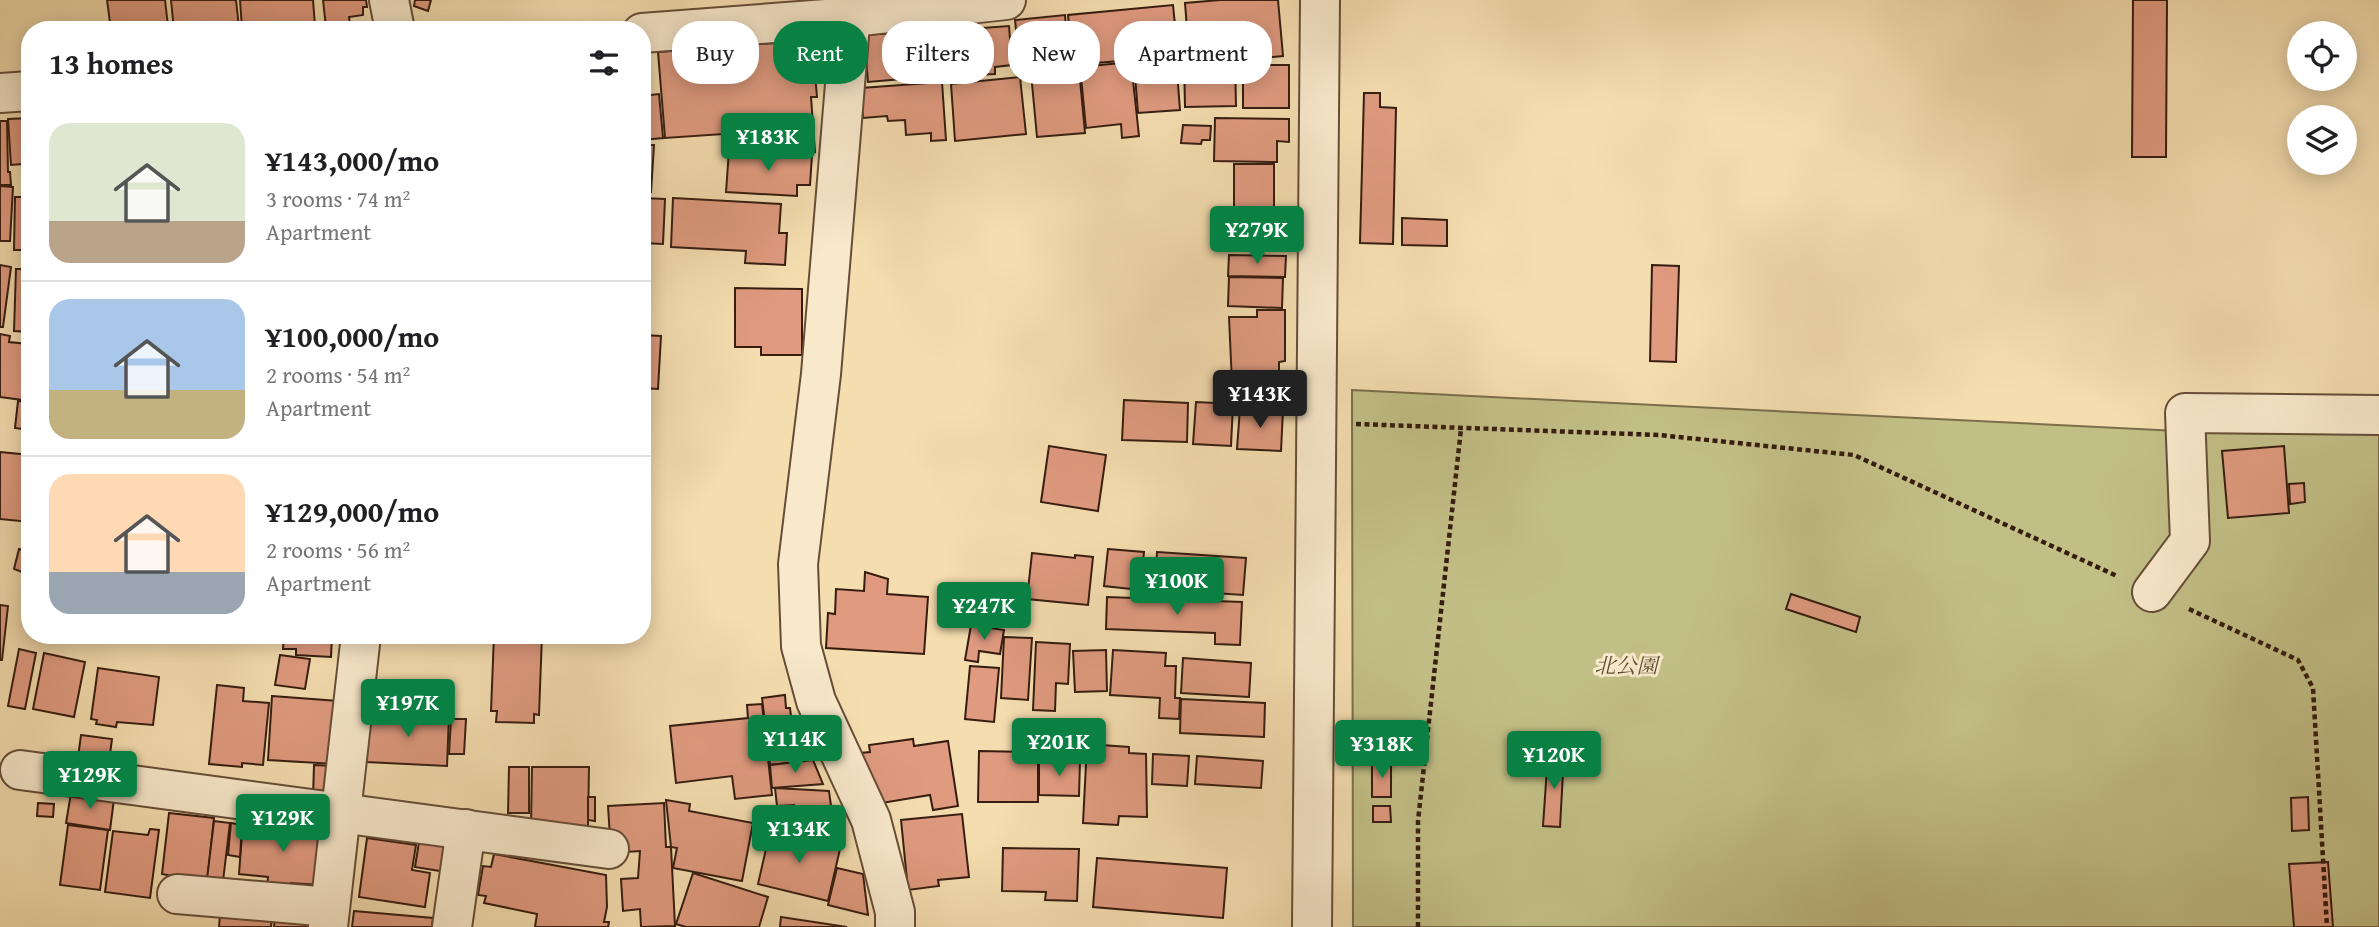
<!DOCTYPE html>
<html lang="en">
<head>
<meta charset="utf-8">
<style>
  body { margin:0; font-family:"Gentium Book Plus","Noto Serif JP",serif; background:#f6f6f6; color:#202124; height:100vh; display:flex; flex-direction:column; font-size:26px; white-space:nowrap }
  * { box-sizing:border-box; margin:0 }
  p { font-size:23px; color:#757577 }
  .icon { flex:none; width:38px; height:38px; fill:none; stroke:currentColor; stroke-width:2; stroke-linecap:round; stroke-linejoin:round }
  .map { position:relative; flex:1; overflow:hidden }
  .panel { position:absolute; left:21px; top:21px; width:630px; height:623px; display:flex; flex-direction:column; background:#fff; border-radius:28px; box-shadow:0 4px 18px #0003 }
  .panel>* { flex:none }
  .top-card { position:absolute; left:672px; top:21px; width:665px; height:63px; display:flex; gap:14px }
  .controls { position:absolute; left:2287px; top:21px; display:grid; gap:14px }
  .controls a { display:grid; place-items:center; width:70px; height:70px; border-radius:50%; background:#fff; box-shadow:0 4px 18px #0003; font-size:35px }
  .price { position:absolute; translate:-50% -60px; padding:0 16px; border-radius:7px; background:#0b8043; color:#fff; font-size:23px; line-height:46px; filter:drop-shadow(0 2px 4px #0008) }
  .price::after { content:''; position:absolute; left:50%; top:42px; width:21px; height:16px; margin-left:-10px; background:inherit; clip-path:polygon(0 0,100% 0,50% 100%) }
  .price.selected { background:#222; color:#fff }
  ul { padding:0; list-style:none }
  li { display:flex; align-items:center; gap:21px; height:175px; padding:0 28px }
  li+li { border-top:2px solid #e0e0e0 }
  li span { display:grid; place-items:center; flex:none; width:196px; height:140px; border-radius:21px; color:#555 }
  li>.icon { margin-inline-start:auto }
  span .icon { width:84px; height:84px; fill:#fffc; stroke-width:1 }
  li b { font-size:30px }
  h2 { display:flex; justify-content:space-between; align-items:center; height:84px; padding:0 28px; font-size:30px }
  .tag { padding:0 24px; border-radius:28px; background:#fff; box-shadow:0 4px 18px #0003; font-size:24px; line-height:63px }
  .tag.selected { background:#0b8043; color:#fff }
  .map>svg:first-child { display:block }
</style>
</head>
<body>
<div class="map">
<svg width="2379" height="927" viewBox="0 0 2379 927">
  <rect width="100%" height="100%" fill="#f4ddaf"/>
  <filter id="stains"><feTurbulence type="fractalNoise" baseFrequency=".00286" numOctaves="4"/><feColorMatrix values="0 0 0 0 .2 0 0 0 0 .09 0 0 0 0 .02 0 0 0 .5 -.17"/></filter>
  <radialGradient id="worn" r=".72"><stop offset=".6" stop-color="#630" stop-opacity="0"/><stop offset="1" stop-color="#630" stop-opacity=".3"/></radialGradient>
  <polygon fill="#c2bf86" stroke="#7c6e4b" stroke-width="2" points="1352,390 2219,433 2379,434 2379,927 1353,927"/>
  <g fill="#df9a7f" stroke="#361d10" stroke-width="2">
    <polygon points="107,0 165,0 168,26 111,30"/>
    <polygon points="171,0 236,0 239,27 174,30"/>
    <polygon points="240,0 313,0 315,26 266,30 265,26 242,28"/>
    <polygon points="323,0 366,0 367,7 363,7 363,15 349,17 350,25 326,27"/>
    <polygon points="415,0 431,0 428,11 414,6"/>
    <polygon points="1220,0 1278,0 1283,56 1249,59 1248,49 1189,54 1185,3"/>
    <polygon points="2133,0 2167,0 2166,157 2132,157"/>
    <polygon points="1173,5 1178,56 1073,65 1068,15"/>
    <polygon points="1065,15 1069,63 1020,69 1015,20"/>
    <polygon points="1009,26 1012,65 995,67 995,74 973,75 969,29"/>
    <polygon points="911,32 914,78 868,82 864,35"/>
    <polygon points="812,40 817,97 811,97 815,152 780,148 779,143 723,143 723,134 665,138 658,52"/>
    <polygon points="1176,59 1180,110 1138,113 1134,63"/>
    <polygon points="1235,60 1236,106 1185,107 1184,61"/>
    <polygon points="1131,62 1139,136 1122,138 1121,124 1086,128 1080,67"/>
    <rect x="1243" y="65" width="46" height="43"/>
    <polygon points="1079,69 1085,133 1037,137 1031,73"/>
    <polygon points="1020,77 1026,134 955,141 951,84"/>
    <polygon points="942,82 946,140 931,141 931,133 906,135 905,120 888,121 887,116 863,118 861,88"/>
    <polygon points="1364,93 1380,93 1380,107 1396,108 1393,244 1360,243"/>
    <polygon points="659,94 663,138 642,140 642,96"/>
    <polygon points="30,118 30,189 24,190 22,164 11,165 8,119"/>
    <polygon points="1215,118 1289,119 1289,142 1277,141 1277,162 1214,161"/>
    <polygon points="0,121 7,121 8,172 10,172 11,185 0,185"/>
    <polygon points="1183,125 1211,126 1210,140 1202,140 1201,144 1181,143"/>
    <polygon points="642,145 654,145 651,192 642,192"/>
    <polygon points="729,150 812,155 810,185 797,185 797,196 726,192"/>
    <polygon points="1234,164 1274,164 1274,220 1281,220 1282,250 1231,250 1231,222 1234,222"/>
    <polygon points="0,186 13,187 10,241 0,241"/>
    <polygon points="15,197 30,197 30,250 14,250"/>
    <polygon points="642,198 665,199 663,244 642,243"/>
    <polygon points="673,198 781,204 779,233 787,233 785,265 745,263 746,251 671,247"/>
    <polygon points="1402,218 1447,220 1447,246 1402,245"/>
    <polygon points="1229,255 1286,256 1285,277 1228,276"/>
    <polygon points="0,265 11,267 3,327 0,327"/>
    <polygon points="1652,265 1679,266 1676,362 1650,361"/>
    <polygon points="16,269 30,269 30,332 14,331"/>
    <polygon points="1229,277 1283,278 1282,308 1228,306"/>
    <polygon points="735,288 802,289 802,355 761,355 761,347 735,347"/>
    <polygon points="1257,310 1285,310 1285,361 1279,362 1279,383 1232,383 1229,317 1257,317"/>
    <polygon points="0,334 10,336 9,342 28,344 30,401 0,397"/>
    <polygon points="642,335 661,336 658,389 642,388"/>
    <polygon points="1124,400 1188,403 1187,442 1122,440"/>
    <polygon points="18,401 30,402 30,430 15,428"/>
    <polygon points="1196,402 1233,404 1231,446 1193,444"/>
    <polygon points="1240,408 1283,410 1281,451 1237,449"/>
    <polygon points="1049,446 1106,455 1098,511 1041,502"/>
    <polygon points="2284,446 2289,513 2228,518 2222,451"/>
    <polygon points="0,452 30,455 30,522 0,519"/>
    <polygon points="2304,483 2305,502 2290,504 2289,484"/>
    <polygon points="19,549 30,552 30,575 14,569"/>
    <polygon points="1108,549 1144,552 1140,590 1104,586"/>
    <polygon points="1157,552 1246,558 1243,595 1155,589"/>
    <polygon points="1032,553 1075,558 1075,555 1093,557 1088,605 1027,599"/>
    <polygon points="865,572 888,579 887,594 928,597 924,654 826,648 828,613 835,614 836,589 864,591"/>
    <polygon points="1791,594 1860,617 1856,632 1786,609"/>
    <polygon points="1107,597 1242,602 1240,645 1215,644 1215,633 1106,629"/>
    <polygon points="0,605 8,606 2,660 0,660"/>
    <polygon points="971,625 1004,630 1000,654 979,651 978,662 965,660"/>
    <polygon points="284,635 332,635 331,657 296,655 296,649 283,649"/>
    <polygon points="494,635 542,635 539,715 534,714 534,723 496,722 497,711 491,711"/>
    <polygon points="1004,637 1032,638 1028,700 1001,698"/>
    <polygon points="1036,642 1070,644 1068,684 1056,683 1055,711 1033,710"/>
    <polygon points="19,649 36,653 25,709 8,706"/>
    <polygon points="1106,650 1107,691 1075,692 1073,651"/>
    <polygon points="1113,650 1166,653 1165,666 1176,666 1175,698 1180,698 1179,719 1159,718 1160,698 1110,695"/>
    <polygon points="44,653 85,662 74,717 33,709"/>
    <polygon points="280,655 310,659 305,689 275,685"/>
    <polygon points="1183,658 1251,663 1249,697 1181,693"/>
    <polygon points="970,666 999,668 994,722 965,719"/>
    <polygon points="98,668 159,677 153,725 117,722 116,727 96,724 97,720 91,719"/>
    <polygon points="217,685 244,688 243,701 269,703 263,765 242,763 242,767 209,764"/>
    <polygon points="785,695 786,708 790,708 793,732 800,732 813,760 770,765 762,698"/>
    <polygon points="272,696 338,701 335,764 268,760"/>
    <polygon points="1181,699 1265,703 1264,737 1180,733"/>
    <polygon points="762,704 772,795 735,799 732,776 676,783 670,726 748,718 747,705"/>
    <polygon points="368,712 449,715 447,766 366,762"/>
    <polygon points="451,719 466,719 464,754 449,754"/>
    <polygon points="81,735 112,739 108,769 77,765"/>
    <polygon points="913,739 914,746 948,741 958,806 933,810 930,795 876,804 865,778 861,753 870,752 869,745"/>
    <polygon points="1087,744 1129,747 1129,753 1146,754 1147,817 1119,816 1118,825 1083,823"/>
    <polygon points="979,751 1029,752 1029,757 1038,757 1038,802 978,802"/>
    <polygon points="1153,754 1189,756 1187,786 1152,784"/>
    <polygon points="1548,754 1564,754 1560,827 1543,826"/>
    <polygon points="1197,756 1263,761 1261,788 1195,784"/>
    <polygon points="813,760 823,784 772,788 770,765"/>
    <polygon points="1039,761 1080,761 1079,796 1039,795"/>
    <rect x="1372" y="763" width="19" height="34"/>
    <polygon points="314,765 334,766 332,799 313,797"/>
    <polygon points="509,767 529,767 529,813 508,813"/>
    <polygon points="532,767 589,767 588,826 531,825"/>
    <polygon points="775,788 829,791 831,806 834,807 833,826 793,823 794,805 777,806"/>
    <polygon points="71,793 114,799 110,830 66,823"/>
    <polygon points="588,797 595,797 595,821 588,820"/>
    <polygon points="2308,797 2309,830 2292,831 2291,798"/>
    <polygon points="666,800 690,804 689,811 753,823 742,881 673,868 677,848 671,847"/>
    <polygon points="38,803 54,804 53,817 37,816"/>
    <polygon points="664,803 666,847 671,847 675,926 641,927 640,909 623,911 621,879 638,878 640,851 611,853 608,806"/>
    <polygon points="1373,806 1390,806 1391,822 1373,822"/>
    <polygon points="169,813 214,818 207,883 162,874"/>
    <polygon points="962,814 969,877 938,880 939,886 908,890 901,820"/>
    <polygon points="214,821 230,823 223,881 207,879"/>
    <polygon points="243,821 326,828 321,885 291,883 291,890 267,888 268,877 239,874"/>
    <polygon points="231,823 242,825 240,857 228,855"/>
    <polygon points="68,825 108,830 100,890 60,885"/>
    <polygon points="771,827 807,836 805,840 840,849 828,901 758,884"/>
    <polygon points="150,829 159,830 150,898 105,892 113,831 148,835"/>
    <polygon points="367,838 416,845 412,870 430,873 425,907 359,897"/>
    <polygon points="419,842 449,847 446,872 415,867"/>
    <polygon points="1003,848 1079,849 1077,901 1045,900 1046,892 1002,891"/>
    <polygon points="494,854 606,875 607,907 604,922 609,922 608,927 535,927 537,914 484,903 486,896 478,895 483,866 491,867"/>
    <polygon points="1097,858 1227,868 1223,918 1093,907"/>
    <polygon points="2328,862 2333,927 2294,927 2289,864"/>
    <polygon points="837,868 863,874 868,915 828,905"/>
    <polygon points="693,873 768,897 759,927 686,927 676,924"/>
    <polygon points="354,911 433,918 432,927 352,927"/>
    <polygon points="220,915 272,916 271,927 219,927"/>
    <polygon points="275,916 326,927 274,927"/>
    <polygon points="781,917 847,927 780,927"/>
  </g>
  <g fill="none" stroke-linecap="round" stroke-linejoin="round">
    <defs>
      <g id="minor">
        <polyline points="389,0 395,30"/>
        <polyline points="852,0 821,374 798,564 801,646 816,701 871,820 895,912 895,927"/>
        <polyline points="642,33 852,17 1006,0"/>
        <polyline points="0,93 30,91"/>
        <polyline points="2152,592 2190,541 2185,413 2379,415"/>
        <polyline points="20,770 609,849"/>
        <polyline points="177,894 330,907"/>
        <polyline points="328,927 361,635"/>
        <polyline points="452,927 466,829"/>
        <polyline points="1312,927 1320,0"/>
      </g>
    </defs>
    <use href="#minor" stroke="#664d38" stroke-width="42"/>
    <g stroke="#361d10" stroke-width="4.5" stroke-dasharray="5 3.5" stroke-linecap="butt">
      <polyline points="1356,424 1659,435 1854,455 2117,576"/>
      <polyline points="2189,609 2298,660 2313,688 2327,927"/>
      <polyline points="1418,927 1418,821 1461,429"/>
    </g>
    <use href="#minor" stroke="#f8e9cb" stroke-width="38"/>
  </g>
  <g text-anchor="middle" stroke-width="6" stroke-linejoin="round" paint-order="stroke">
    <g font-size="21" font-style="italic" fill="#604e33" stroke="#f8e9cb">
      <text x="1626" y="673">北公園</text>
    </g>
  </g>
  <rect width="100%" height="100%" filter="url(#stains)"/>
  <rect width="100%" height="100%" fill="url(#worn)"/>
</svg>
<div class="controls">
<a><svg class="icon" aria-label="locate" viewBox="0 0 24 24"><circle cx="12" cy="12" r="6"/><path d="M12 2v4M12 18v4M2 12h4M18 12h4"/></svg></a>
<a><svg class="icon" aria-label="layers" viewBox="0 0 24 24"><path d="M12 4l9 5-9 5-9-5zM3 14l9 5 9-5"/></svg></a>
</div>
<b class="price" style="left:768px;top:173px">¥183K</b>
<b class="price" style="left:1257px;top:266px">¥279K</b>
<b class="price selected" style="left:1260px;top:430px">¥143K</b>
<b class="price" style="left:1177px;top:617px">¥100K</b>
<b class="price" style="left:984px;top:642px">¥247K</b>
<b class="price" style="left:408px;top:739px">¥197K</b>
<b class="price" style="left:795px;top:775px">¥114K</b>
<b class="price" style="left:1059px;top:778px">¥201K</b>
<b class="price" style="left:1382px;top:780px">¥318K</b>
<b class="price" style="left:1554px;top:791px">¥120K</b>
<b class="price" style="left:90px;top:811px">¥129K</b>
<b class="price" style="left:283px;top:854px">¥129K</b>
<b class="price" style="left:799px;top:865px">¥134K</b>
<div class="top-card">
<a class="tag">Buy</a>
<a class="tag selected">Rent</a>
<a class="tag">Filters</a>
<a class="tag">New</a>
<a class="tag">Apartment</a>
</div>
<section class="panel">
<h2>13 homes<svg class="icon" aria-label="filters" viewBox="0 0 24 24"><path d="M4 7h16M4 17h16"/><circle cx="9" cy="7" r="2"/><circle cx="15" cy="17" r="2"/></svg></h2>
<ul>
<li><span style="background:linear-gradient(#dfe7d0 70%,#b9a48a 0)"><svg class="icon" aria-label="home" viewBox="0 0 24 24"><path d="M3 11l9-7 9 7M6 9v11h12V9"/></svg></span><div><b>¥143,000/mo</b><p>3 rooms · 74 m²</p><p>Apartment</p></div></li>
<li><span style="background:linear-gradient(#a9c7e8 65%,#c2b280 0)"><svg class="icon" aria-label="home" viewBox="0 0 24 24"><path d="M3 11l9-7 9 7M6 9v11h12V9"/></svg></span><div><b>¥100,000/mo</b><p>2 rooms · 54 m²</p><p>Apartment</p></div></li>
<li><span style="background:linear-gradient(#ffd9b3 70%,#9aa5b1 0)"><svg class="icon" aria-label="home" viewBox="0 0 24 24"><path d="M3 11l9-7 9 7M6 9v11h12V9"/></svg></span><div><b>¥129,000/mo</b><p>2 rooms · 56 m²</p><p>Apartment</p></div></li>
</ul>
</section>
</div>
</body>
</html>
